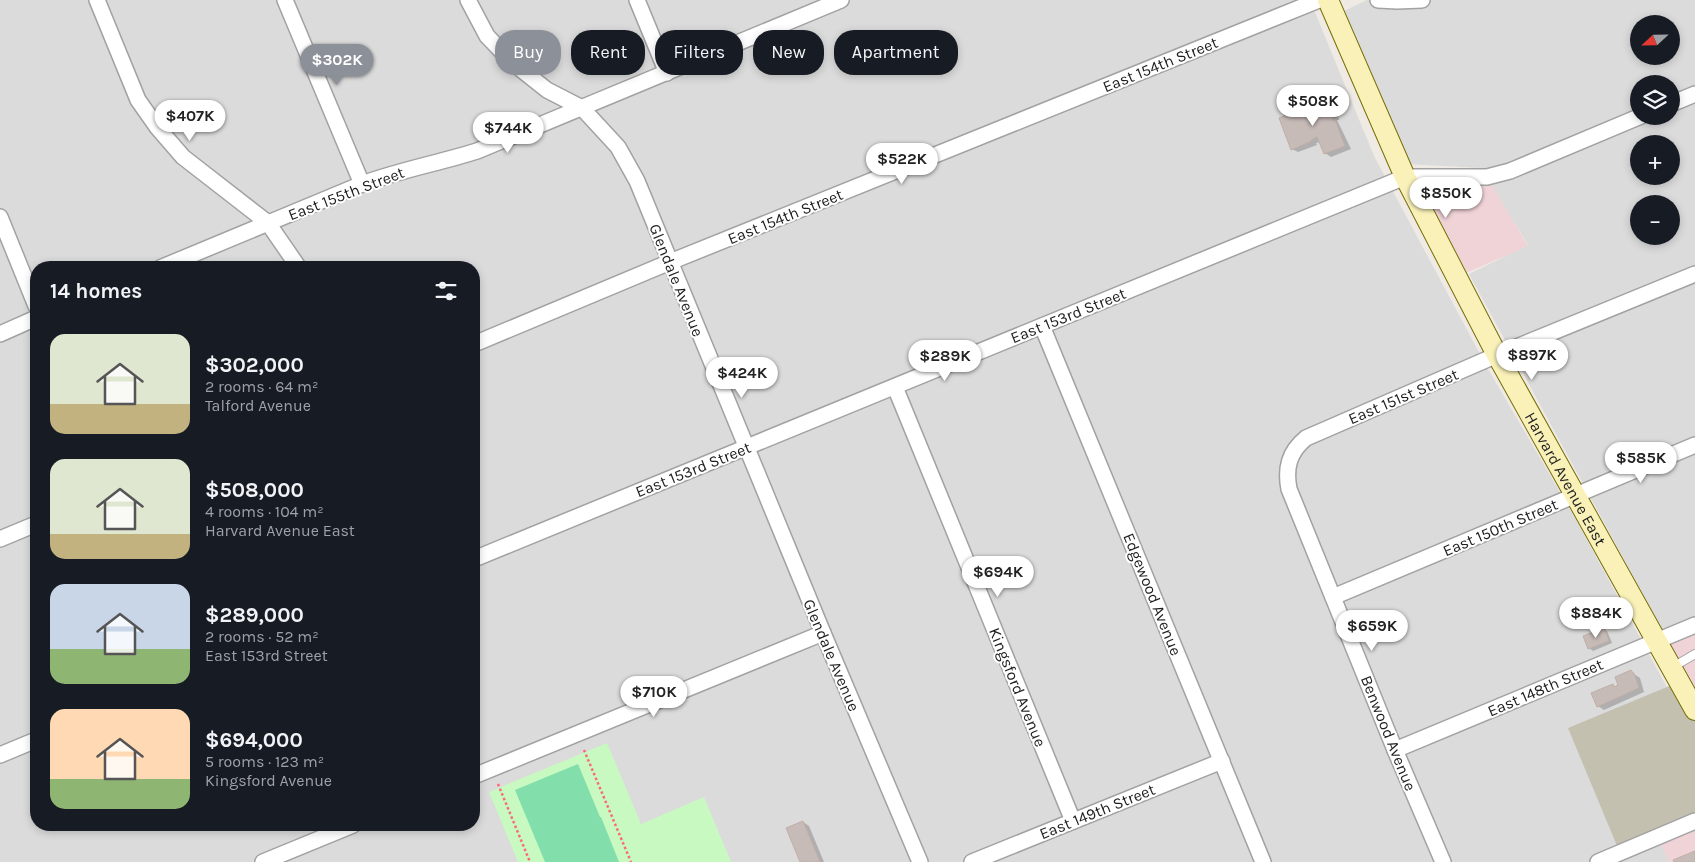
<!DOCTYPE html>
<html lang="en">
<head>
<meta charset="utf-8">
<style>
  body { margin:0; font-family:Karla,sans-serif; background:#242831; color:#f1f3f6; height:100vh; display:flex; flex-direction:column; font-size:19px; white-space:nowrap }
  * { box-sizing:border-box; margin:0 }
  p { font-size:16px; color:#9ea1a6 }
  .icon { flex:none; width:28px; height:28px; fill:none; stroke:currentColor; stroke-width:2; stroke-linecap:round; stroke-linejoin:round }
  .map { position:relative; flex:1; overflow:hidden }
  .details { position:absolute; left:30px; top:261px; width:450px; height:570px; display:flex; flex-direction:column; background:#171b24; border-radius:20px; box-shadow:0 2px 8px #0003 }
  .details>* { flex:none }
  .banner { position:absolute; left:495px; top:30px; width:475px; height:45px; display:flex; gap:10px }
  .needle { width:32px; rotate:248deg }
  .fabs { position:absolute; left:1630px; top:15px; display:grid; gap:10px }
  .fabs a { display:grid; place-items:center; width:50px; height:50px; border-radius:50%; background:#171b24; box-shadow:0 2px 8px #0003; font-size:25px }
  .price { position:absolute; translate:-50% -42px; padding:0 11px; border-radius:18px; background:#fff; color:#222; font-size:16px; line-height:32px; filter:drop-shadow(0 1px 2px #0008) }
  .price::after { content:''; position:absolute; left:50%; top:30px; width:15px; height:11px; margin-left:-8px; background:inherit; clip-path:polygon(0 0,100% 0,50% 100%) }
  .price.selected { background:#8c9099; color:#fff }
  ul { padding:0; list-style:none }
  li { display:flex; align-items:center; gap:15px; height:125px; padding:0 20px }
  li span { display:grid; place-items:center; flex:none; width:140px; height:100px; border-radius:15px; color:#555 }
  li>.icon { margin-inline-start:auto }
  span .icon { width:60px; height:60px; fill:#fffc; stroke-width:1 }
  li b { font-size:21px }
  h2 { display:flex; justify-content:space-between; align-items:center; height:60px; padding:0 20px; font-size:21px }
  .chip { padding:0 18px; border-radius:20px; background:#171b24; box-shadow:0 2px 8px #0003; font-size:18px; line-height:45px }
  .chip.selected { background:#8c9099; color:#fff }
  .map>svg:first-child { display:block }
</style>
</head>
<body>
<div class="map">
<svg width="1695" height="862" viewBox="0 0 1695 862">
  <rect width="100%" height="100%" fill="#efeae4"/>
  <g fill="#dcdbdb" fill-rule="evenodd">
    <path d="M0 0H1310L1374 156 1488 369 1574 516 1695 739V862H0ZM36 268H474V825H36Z"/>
    <path d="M1367 0H1695V616L1662 629 1469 274 1528 245 1480 168 1407 164 1344 11ZM1639 24H1671V56H1639ZM1639 84H1671V116H1639ZM1639 144H1671V176H1639ZM1639 204H1671V236H1639Z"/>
  </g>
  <g fill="#f0d3d7">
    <polygon points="1405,177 1487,177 1528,246 1457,277"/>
    <polygon points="1695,625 1695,710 1656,641"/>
    <polygon points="1695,821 1695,862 1669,862 1658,837"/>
  </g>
  <polygon fill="#c4c0b0" points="1679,682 1695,710 1695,821 1620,853 1568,728"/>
  <polygon fill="#c7f9c1" points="607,743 641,824 704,797 731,862 518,862 489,792"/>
  <polygon fill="#82deab" points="578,764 600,817 601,817 619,862 545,862 515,790"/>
  <g fill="#0003">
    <polygon points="1325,100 1332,103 1337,111 1339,120 1337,120 1351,149 1331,157 1325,153 1320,142 1316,143 1317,145 1298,152 1292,149"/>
    <polygon points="1603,629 1607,631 1612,643 1593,651 1589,648"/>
    <polygon points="1631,672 1640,678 1644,692 1604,710 1598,706 1613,686 1616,687"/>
    <polygon points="803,822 809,826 824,862 801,862"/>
  </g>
  <g fill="#c7bbb8" stroke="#c1aea7">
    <polygon points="1325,98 1331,106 1333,116 1332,117 1333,121 1335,120 1345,146 1324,154 1317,137 1311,140 1312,141 1291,150 1279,118"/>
    <polygon points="1604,628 1609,641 1588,649 1583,636"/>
    <polygon points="1631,670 1633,673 1634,673 1639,688 1597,707 1591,693 1613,684 1614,687 1618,685 1615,677"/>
    <polygon points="803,821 820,862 800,862 786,828"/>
    <polygon points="1695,851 1695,862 1674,862 1673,860"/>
  </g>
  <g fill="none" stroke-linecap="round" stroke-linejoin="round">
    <defs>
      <polyline id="lane" points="1673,667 1695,654"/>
      <g id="street">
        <polyline points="97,0 138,100 157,127 183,157 268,223 299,268"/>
        <polyline points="285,0 362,184"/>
        <polyline points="468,0 487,36 513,63 547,90 582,108 618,147 637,181 823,633 920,862"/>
        <polyline points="637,0 667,73"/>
        <polyline points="1378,0 1397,1 1422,0"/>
        <polyline points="1671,104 1695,94"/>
        <polyline points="0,217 36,306"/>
        <path d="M160 268 362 184C400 170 439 163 477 151L841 0"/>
        <polyline points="1042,326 1263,862"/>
        <polyline points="0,334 36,318"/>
        <polyline points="474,344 670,262 1319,0"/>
        <polyline points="895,387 1073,821"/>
        <polyline points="0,539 36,524"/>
        <polyline points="474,559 1405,177 1487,177 1510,171 1641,116"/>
        <polyline points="1333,597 1695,445"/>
        <polyline points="1395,750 1695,625"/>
        <polyline points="0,755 36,740"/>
        <polyline points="474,776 823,633"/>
        <polyline points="263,862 353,825"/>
        <polyline points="972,862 1222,761"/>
        <path d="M1443 862 1395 750 1289 489C1285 468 1289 452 1306 438L1497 355 1695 274"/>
        <polyline points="1598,862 1695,821"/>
      </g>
      <g id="secondary">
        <path id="s1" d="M1328 0 1405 177 1497 355 1695 710"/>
      </g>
    </defs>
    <use href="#lane" stroke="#a2a2a2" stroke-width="10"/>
    <use href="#street" stroke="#a2a2a2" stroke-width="18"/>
    <use href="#secondary" stroke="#756e05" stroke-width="22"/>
    <g stroke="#f96b75" stroke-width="2.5" stroke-dasharray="2.5 2.5" stroke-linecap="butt">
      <polyline points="584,750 631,862"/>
      <polyline points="498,784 530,862"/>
    </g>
    <use href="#lane" stroke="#fff" stroke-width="8"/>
    <use href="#street" stroke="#fff" stroke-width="15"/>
    <use href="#secondary" stroke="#f9f1b8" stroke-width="20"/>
  </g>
  <g text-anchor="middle" stroke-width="4" stroke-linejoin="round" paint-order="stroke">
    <g font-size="16" fill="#1e1e1e" stroke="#fff">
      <text transform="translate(1160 64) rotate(-22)" y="6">East 154th Street</text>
      <text transform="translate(346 193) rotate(-21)" y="6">East 155th Street</text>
      <text transform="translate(785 216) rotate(-22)" y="6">East 154th Street</text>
      <text transform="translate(677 280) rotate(68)" y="6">Glendale Avenue</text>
      <text transform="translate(1068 315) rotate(-22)" y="6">East 153rd Street</text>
      <text transform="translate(1403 396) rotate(-23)" y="6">East 151st Street</text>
      <text transform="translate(693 469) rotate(-22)" y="6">East 153rd Street</text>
      <text dy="6" stroke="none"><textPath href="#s1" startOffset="535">Harvard Avenue East</textPath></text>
      <text transform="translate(1500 527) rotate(-23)" y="6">East 150th Street</text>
      <text transform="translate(1153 594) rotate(68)" y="6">Edgewood Avenue</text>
      <text transform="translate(832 655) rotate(67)" y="6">Glendale Avenue</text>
      <text transform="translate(1018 687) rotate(68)" y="6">Kingsford Avenue</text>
      <text transform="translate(1545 687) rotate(-23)" y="6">East 148th Street</text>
      <text transform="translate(1389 733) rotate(68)" y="6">Benwood Avenue</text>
      <text transform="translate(1097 811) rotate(-22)" y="6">East 149th Street</text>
    </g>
  </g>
</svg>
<div class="fabs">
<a><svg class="needle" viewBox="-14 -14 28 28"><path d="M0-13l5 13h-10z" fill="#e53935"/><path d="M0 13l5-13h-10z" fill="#9ea1a6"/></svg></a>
<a><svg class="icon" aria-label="layers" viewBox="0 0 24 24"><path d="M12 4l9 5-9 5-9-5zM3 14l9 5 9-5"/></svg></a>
<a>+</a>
<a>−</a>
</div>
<b class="price selected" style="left:337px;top:86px">$302K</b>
<b class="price" style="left:1313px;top:127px">$508K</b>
<b class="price" style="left:190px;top:142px">$407K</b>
<b class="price" style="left:508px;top:154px">$744K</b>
<b class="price" style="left:902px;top:185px">$522K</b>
<b class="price" style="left:1446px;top:219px">$850K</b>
<b class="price" style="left:1532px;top:381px">$897K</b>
<b class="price" style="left:945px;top:382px">$289K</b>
<b class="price" style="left:742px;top:399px">$424K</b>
<b class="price" style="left:1641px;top:484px">$585K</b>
<b class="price" style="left:998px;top:598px">$694K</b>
<b class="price" style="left:1596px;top:639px">$884K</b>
<b class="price" style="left:1372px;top:652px">$659K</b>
<b class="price" style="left:654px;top:718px">$710K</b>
<div class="banner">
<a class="chip selected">Buy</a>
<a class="chip">Rent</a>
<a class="chip">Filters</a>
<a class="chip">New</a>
<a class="chip">Apartment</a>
</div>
<section class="details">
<h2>14 homes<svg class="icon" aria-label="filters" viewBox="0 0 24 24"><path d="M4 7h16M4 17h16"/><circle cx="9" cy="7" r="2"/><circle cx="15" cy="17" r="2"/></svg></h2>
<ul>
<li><span style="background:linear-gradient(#dfe7d0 70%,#c2b280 0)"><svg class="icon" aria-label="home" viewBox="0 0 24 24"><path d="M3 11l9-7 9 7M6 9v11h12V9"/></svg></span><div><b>$302,000</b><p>2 rooms · 64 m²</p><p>Talford Avenue</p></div></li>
<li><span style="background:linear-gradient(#dfe7d0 75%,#c2b280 0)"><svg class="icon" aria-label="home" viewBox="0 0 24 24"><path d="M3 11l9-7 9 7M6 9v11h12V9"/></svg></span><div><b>$508,000</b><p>4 rooms · 104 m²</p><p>Harvard Avenue East</p></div></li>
<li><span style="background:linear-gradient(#c9d6e8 65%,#8fb573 0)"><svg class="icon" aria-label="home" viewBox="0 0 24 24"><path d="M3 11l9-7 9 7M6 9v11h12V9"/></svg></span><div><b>$289,000</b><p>2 rooms · 52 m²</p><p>East 153rd Street</p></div></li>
<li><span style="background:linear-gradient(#ffd9b3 70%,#8fb573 0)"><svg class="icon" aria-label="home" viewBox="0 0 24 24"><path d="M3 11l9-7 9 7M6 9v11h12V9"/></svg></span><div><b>$694,000</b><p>5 rooms · 123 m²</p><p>Kingsford Avenue</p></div></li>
</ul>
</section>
</div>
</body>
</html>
